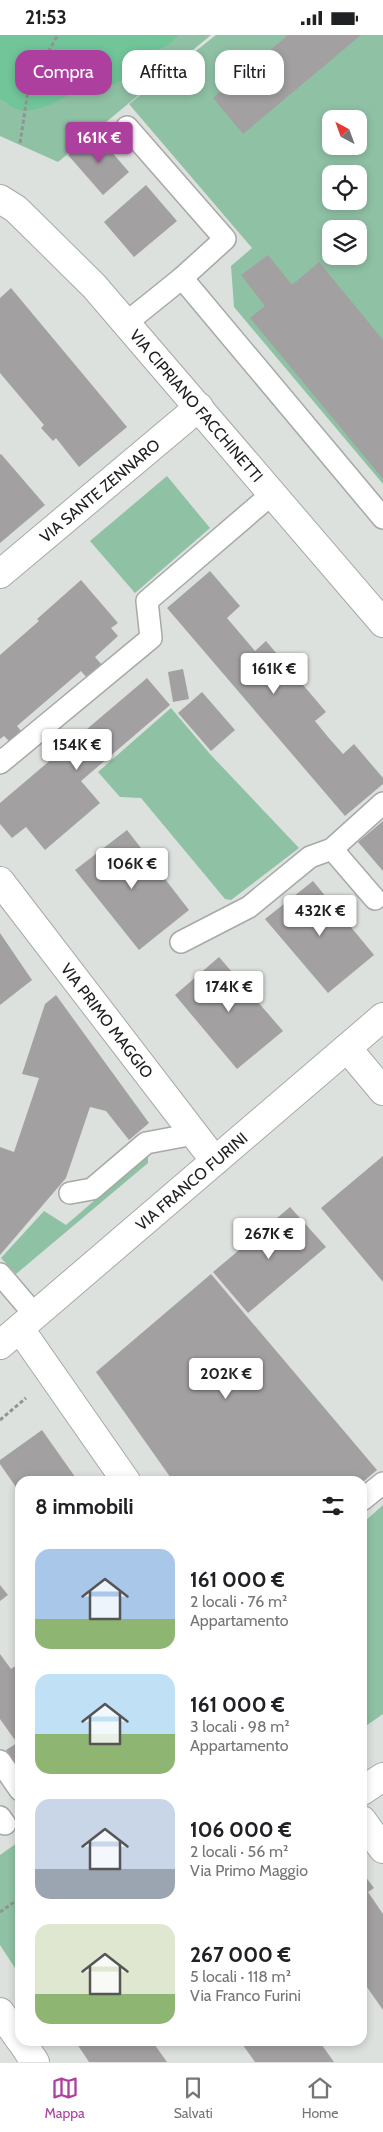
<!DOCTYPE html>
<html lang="it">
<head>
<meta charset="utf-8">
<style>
  body { margin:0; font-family:Cabin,sans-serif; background:#f6f6f6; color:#202124; height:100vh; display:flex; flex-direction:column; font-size:19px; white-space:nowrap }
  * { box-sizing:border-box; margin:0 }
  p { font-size:16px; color:#757577 }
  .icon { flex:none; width:28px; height:28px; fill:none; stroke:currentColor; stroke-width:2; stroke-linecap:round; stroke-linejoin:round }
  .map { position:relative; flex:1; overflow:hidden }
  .details { position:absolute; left:15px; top:1441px; width:352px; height:570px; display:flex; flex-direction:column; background:#fff; border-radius:15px; box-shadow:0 2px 8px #0003 }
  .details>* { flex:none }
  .top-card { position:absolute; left:15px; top:15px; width:354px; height:45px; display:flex; gap:10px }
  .needle { width:32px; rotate:319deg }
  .tools { position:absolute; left:322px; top:75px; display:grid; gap:10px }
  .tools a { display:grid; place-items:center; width:45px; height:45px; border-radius:10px; background:#fff; box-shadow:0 2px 8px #0003; font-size:25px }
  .price { position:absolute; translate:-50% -42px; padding:0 11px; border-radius:5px; background:#fff; color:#222; font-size:16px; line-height:32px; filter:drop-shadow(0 1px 2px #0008) }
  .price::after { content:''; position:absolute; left:50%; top:30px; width:15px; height:11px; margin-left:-8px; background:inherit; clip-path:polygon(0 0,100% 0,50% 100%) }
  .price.current { background:#ad409f; color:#fff }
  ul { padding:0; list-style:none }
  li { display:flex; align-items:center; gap:15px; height:125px; padding:0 20px }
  li span { display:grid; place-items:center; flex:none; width:140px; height:100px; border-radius:15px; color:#555 }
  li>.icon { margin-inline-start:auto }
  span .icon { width:60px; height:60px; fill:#fffc; stroke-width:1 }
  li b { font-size:21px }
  h2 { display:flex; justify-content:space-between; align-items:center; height:60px; padding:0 20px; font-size:21px }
  .pill { padding:0 18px; border-radius:15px; background:#fff; box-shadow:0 2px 8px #0003; font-size:18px; line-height:45px }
  .pill.current { background:#ad409f; color:#fff }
  .status { display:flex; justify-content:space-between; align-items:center; height:35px; padding:0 25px; background:#fff; direction:ltr }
  .status svg { height:14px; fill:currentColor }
  .tab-bar { display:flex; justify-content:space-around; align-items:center; height:70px; border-top:1px solid #e0e0e0; background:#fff; font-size:14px; color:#757577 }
  .tab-bar a { display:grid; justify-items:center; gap:2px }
  .tab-bar .current { color:#ad409f }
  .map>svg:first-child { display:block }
</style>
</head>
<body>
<div class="status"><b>21:53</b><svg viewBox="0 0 49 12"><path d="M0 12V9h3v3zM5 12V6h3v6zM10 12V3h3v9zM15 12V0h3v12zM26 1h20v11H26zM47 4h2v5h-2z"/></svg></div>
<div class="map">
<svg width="383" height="2027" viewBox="0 0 383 2027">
  <rect width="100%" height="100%" fill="#dde1de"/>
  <g fill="#8fc1a5" fill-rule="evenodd">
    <polygon points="0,0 211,0 58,127 0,101"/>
    <path d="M216 0H383V449L234 272 231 231 252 213 129 69ZM331 84H359V111H331ZM331 139H359V166H331ZM331 194H359V221H331Z"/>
    <polygon points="167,441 210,493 135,558 90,506"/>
    <polygon points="171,673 210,719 299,813 231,865 225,864 141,763 120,762 98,737"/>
    <polygon points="148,1119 148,1128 16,1239 1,1223 44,1176 66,1190"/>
    <polygon points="383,1470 383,1679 363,1693 363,1488"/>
    <polygon points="20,1806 20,1936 15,1933 0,1910 0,1820"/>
  </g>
  <path fill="#71c599" d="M0 0H178C169 14 155 13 143 23 134 30 127 45 115 49 107 52 100 47 92 46 73 56 40 82 16 74 10 72 7 66 0 64Z"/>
  <g fill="#a3a0a2">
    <polygon points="288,0 361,0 243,99 213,63"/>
    <polygon points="95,98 129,137 103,160 68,120"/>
    <polygon points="146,150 177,186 134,222 104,187"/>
    <polygon points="268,220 292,250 319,227 383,305 383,444 250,283 265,271 241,240"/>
    <polygon points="11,253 127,392 79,432 56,403 53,406 41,393 44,390 0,338 0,263"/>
    <polygon points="1,419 45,470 0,508 0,420"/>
    <polygon points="210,536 240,571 227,583 255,616 266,606 326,677 315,686 328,702 343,719 354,709 383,743 383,749 345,781 167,573"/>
    <polygon points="81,545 118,588 111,593 118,601 95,622 102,630 87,643 81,636 17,691 22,697 10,707 4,701 0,704 0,620 39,586 37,584"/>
    <polygon points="183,634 189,664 173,667 168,637"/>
    <polygon points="147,643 170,670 81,746 100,768 45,815 26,792 12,803 0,789 0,768"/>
    <polygon points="202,657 235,695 211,716 178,678"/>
    <polygon points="383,786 383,836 358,807"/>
    <polygon points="127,795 189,875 139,915 75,835"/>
    <polygon points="313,846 374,920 328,958 265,884"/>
    <polygon points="0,898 32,945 0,970"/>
    <polygon points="219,922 283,996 237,1034 175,960"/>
    <polygon points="56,960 149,1088 129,1105 106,1076 90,1072 66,1143 0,1220 0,1112 14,1117 39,1043 22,1039 45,969"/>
    <polygon points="383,1121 383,1247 321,1173"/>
    <polygon points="290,1172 326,1212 248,1278 213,1237"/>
    <polygon points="211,1239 377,1435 364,1446 173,1446 96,1337"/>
    <polygon points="42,1395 78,1446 20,1446 20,1458 0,1429 0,1425"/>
    <polygon points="0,1550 8,1560 0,1566"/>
    <polygon points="0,1619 11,1634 20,1628 20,1734 6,1715 17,1708 0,1684"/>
    <polygon points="362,1837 374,1853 368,1857 383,1879 383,1975 362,1945"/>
    <polygon points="75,2006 152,2006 167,2027 89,2027"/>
    <polygon points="240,2006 319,2006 334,2027 255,2027"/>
  </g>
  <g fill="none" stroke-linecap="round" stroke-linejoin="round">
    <defs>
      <g id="lane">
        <polyline points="127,92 225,204 182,243"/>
        <polyline points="126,288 182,243 383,483"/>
        <polyline points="0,728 151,603 147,566 273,458"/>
        <polyline points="332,814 375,864"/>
        <polyline points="181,907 249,872 310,822 332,814 383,768"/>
        <polyline points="70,1158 92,1154 146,1108 194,1099"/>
        <polyline points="0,1239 35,1280"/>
        <polyline points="362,1465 383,1448"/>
        <polyline points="0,1726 20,1755"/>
        <polyline points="0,1782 5,1789"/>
      </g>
      <g id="street">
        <path id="s1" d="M0 164 16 174 94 251 383 588"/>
        <path id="s2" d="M0 539 199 372"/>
        <path id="s3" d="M0 846 215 1126"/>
        <polyline points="347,1013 383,1056"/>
        <polyline points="20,1294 126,1446"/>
        <path id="s4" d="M0 1310 383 982"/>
        <polyline points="362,1756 383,1742"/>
        <polyline points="362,1785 383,1814"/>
        <polyline points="0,1977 20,2005"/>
        <polyline points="21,2006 35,2027"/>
      </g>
    </defs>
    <use href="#lane" stroke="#a6a9a7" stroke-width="24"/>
    <use href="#street" stroke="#a6a9a7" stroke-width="30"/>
    <g stroke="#919492" stroke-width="3" stroke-dasharray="4 2.5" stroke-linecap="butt">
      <polyline points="20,108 29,49 58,0"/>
      <polyline points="0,1385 26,1363"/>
      <polyline points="0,1877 20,1863"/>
    </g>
    <use href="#lane" stroke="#fff" stroke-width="21"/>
    <use href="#street" stroke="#fff" stroke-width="28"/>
  </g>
  <g text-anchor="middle" stroke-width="5" stroke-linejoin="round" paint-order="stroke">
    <g font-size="16" fill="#202221" stroke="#fff">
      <text dy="6" stroke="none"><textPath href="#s1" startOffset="286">VIA CIPRIANO FACCHINETTI</textPath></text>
      <text dy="6" stroke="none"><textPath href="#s2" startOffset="130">VIA SANTE ZENNARO</textPath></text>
      <text dy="6" stroke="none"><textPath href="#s3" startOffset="176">VIA PRIMO MAGGIO</textPath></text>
      <text dy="6" stroke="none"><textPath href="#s4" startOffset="252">VIA FRANCO FURINI</textPath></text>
    </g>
  </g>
</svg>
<div class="tools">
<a><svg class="needle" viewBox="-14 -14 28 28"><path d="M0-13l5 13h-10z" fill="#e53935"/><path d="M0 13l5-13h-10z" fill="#757577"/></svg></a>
<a><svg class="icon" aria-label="locate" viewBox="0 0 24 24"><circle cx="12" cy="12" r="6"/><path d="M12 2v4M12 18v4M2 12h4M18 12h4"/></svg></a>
<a><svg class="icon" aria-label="layers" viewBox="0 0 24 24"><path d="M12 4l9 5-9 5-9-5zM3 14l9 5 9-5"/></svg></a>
</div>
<b class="price current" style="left:99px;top:129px">161K €</b>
<b class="price" style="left:274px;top:660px">161K €</b>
<b class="price" style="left:77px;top:736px">154K €</b>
<b class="price" style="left:132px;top:855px">106K €</b>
<b class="price" style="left:320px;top:902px">432K €</b>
<b class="price" style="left:229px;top:978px">174K €</b>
<b class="price" style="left:269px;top:1225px">267K €</b>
<b class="price" style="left:226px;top:1365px">202K €</b>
<div class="top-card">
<a class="pill current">Compra</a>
<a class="pill">Affitta</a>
<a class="pill">Filtri</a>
</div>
<section class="details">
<h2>8 immobili<svg class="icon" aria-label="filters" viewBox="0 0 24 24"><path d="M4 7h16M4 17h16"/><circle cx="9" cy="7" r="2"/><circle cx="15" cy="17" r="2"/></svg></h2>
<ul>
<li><span style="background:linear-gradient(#a9c7e8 70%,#8fb573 0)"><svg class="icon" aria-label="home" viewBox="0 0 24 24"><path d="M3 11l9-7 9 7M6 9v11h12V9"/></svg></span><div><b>161 000 €</b><p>2 locali · 76 m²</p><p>Appartamento</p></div></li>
<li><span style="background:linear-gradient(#bfe0f5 60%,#8fb573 0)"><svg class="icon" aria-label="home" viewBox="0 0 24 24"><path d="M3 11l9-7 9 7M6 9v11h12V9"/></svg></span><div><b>161 000 €</b><p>3 locali · 98 m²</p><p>Appartamento</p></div></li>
<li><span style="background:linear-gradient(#c9d6e8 70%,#9aa5b1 0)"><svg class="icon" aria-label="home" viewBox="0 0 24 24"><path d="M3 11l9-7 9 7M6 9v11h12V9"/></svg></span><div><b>106 000 €</b><p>2 locali · 56 m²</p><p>Via Primo Maggio</p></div></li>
<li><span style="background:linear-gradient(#dfe7d0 70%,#8fb573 0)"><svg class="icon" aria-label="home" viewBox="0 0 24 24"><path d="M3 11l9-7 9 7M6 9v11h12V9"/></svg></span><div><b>267 000 €</b><p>5 locali · 118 m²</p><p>Via Franco Furini</p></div></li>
</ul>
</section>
</div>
<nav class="tab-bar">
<a class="current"><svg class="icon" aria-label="map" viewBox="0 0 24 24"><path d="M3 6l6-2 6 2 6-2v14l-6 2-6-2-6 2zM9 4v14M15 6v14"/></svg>Mappa</a>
<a><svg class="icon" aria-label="saved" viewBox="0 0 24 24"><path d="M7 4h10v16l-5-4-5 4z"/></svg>Salvati</a>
<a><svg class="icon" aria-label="home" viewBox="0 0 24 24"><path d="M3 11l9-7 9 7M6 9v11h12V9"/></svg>Home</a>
</nav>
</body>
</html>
